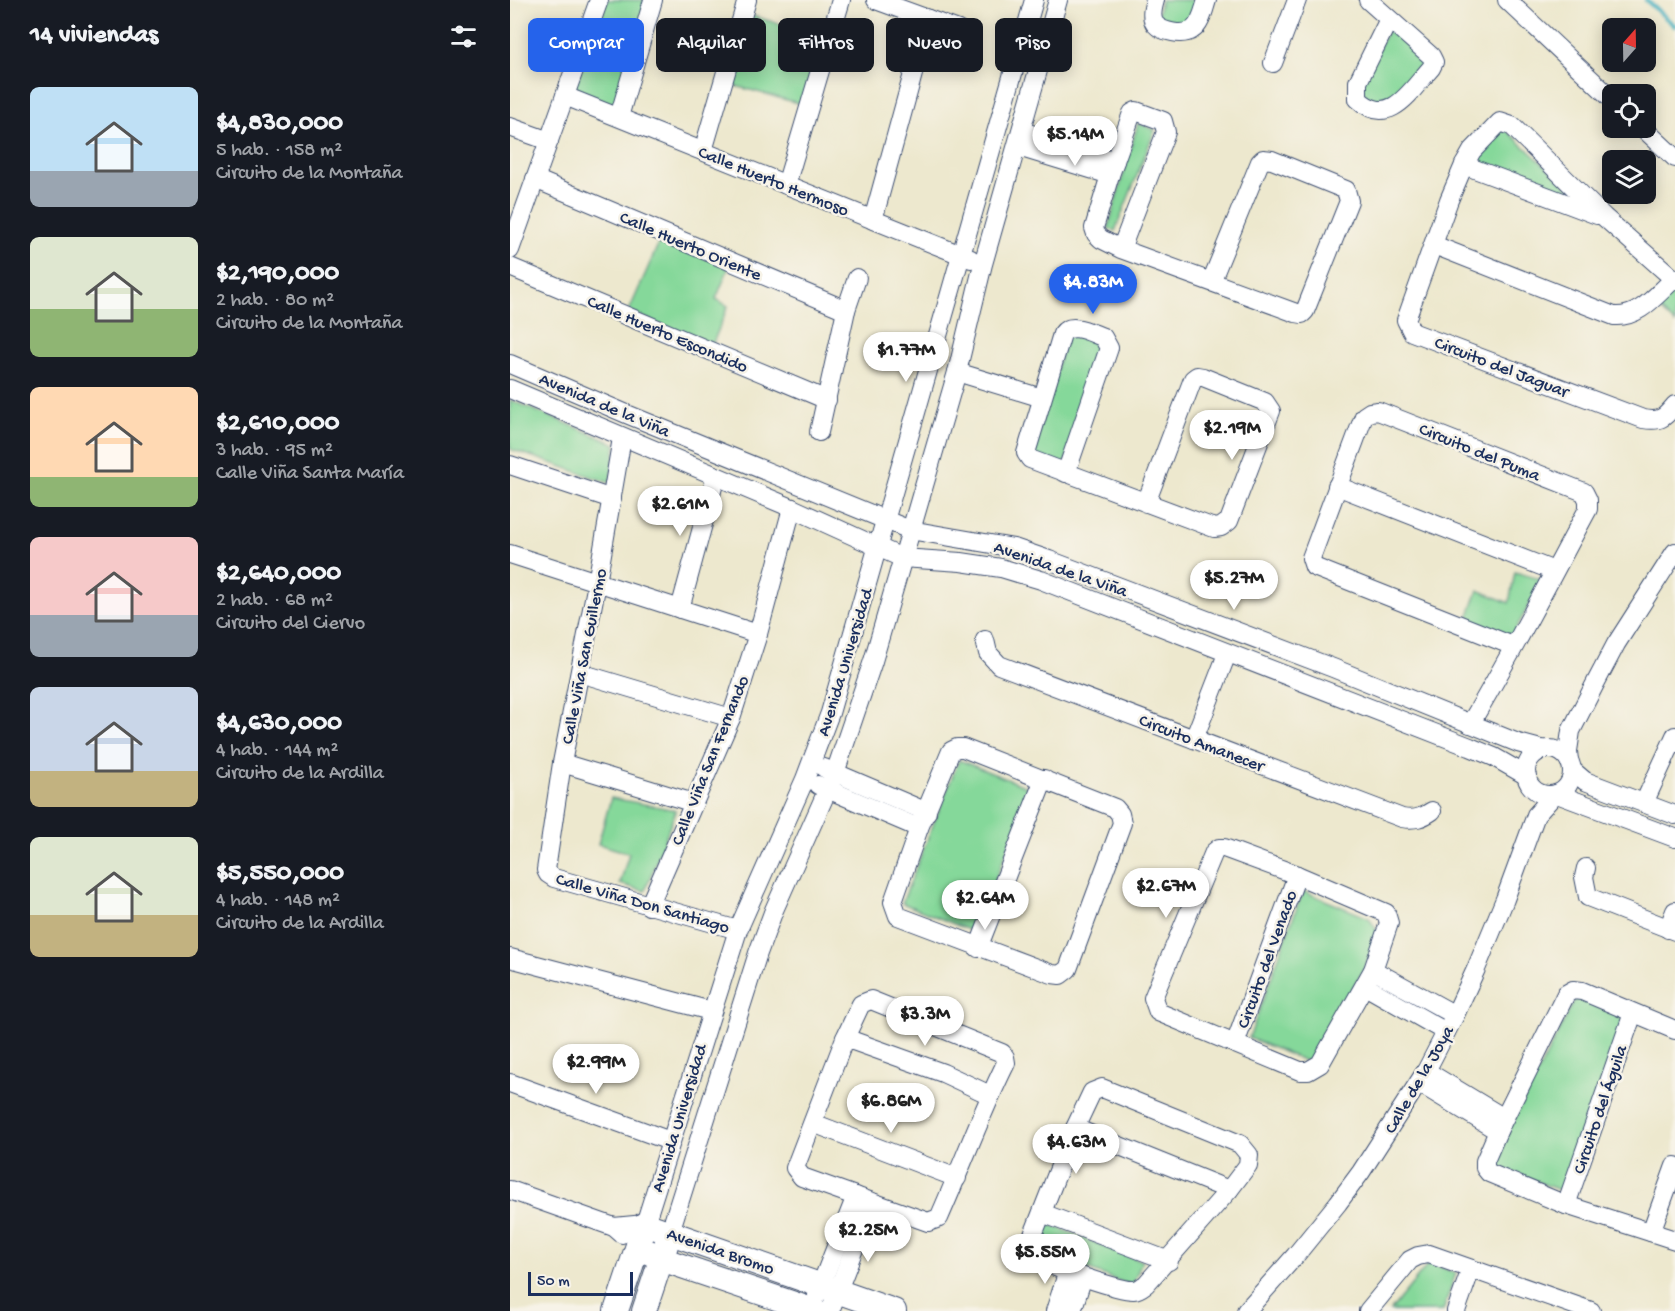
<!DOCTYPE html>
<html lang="es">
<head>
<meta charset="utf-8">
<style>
  body { margin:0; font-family:"Gochi Hand",sans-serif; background:#242831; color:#f1f3f6; height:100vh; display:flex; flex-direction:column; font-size:22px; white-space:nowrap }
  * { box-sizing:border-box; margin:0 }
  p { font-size:20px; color:#9ea1a6 }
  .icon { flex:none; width:33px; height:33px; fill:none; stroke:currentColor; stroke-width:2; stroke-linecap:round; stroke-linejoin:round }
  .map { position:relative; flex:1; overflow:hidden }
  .side { display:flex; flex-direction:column; background:#171b24; width:510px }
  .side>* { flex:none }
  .banner { position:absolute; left:18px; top:18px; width:570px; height:54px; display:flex; gap:12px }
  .needle { width:39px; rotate:20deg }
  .fabs { position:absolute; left:1092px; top:18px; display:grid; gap:12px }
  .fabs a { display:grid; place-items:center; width:54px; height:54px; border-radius:9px; background:#171b24; box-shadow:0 3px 15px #0003; font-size:30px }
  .scale { position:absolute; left:18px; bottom:15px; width:105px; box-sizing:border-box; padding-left:6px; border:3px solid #1b2f5e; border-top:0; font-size:16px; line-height:21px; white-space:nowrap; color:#1b2f5e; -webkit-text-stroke:4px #f7f3e8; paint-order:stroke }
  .price { position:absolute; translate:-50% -51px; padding:0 14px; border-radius:21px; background:#fff; color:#222; font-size:20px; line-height:39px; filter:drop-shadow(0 2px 3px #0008) }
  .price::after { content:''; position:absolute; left:50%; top:36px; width:18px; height:14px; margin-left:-9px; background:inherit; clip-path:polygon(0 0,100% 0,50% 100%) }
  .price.on { background:#2563eb; color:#fff }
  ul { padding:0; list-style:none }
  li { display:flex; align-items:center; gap:18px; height:150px; padding:0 30px }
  li span { display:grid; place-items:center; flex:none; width:168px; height:120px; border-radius:9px; color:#555 }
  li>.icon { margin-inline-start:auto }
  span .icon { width:72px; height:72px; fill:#fffc; stroke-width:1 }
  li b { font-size:26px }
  h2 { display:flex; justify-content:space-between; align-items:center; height:72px; padding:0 30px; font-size:26px }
  .tag { padding:0 21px; border-radius:9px; background:#171b24; box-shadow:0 3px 15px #0003; font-size:21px; line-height:54px }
  .tag.on { background:#2563eb; color:#fff }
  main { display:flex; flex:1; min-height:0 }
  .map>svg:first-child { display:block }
</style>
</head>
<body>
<main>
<section class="side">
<h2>14 viviendas<svg class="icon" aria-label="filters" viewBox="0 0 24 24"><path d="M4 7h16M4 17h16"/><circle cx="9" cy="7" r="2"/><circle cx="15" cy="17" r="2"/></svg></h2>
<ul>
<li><span style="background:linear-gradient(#bfe0f5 70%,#9aa5b1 0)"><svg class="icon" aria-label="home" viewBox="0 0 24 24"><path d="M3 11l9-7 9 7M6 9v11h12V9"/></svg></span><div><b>$4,830,000</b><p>5 hab. · 158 m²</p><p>Circuito de la Montaña</p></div></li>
<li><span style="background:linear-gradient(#dfe7d0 60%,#8fb573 0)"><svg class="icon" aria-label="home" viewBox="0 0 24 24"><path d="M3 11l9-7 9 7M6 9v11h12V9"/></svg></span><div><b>$2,190,000</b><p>2 hab. · 80 m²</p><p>Circuito de la Montaña</p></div></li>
<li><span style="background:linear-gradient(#ffd9b3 75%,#8fb573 0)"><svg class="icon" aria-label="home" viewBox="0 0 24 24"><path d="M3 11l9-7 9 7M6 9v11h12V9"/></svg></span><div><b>$2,610,000</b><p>3 hab. · 95 m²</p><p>Calle Viña Santa María</p></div></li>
<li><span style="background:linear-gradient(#f6c9c9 65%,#9aa5b1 0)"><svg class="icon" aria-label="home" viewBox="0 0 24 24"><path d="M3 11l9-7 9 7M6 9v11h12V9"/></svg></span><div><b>$2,640,000</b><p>2 hab. · 68 m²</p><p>Circuito del Ciervo</p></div></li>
<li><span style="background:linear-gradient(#c9d6e8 70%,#c2b280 0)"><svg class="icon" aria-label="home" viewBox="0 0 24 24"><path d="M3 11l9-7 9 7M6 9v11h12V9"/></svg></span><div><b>$4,630,000</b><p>4 hab. · 144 m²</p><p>Circuito de la Ardilla</p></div></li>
<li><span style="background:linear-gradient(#dfe7d0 65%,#c2b280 0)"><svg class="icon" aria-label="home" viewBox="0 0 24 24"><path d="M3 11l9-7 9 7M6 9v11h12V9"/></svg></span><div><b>$5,550,000</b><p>4 hab. · 148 m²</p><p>Circuito de la Ardilla</p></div></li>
</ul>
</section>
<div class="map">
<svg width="1165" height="1311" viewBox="0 0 1165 1311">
  <rect width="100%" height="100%" fill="#f7f3e8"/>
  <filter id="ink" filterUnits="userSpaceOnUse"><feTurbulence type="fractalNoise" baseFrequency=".0167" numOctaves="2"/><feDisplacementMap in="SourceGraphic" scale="12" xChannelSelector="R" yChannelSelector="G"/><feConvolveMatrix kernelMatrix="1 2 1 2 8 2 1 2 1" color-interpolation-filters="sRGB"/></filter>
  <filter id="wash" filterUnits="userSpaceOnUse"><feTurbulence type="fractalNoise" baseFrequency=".008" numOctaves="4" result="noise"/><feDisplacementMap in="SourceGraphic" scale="24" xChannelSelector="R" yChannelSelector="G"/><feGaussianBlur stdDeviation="1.35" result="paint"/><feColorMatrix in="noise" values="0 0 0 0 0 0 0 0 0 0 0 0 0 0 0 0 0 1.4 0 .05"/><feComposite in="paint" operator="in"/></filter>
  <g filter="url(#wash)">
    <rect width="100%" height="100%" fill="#ede8ce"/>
    <g fill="#85d89a" stroke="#50847c" stroke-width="1.5">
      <polygon points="96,0 139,0 105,112 61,93"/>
      <polygon points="651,0 694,0 677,29 647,18"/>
      <polygon points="236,14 314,37 295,105 218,84"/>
      <polygon points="881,25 921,61 879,106 866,109 848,86"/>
      <polygon points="628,123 645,130 605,231 598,228"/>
      <polygon points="993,127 1083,210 957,163"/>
      <polygon points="151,238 219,267 206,299 218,306 201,348 119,311"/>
      <polygon points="1165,285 1165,324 1143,303"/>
      <polygon points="557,334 592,340 553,470 521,457"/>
      <polygon points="0,400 106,444 100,483 0,449"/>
      <polygon points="1005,572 1033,580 999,641 955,627 968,590 999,603"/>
      <polygon points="449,760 522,789 464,932 392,903"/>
      <polygon points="101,798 166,810 135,891 110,884 119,853 88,844"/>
      <polygon points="793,891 859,918 868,932 855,968 798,1062 739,1038"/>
      <polygon points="1066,998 1115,1017 1052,1191 986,1166 986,1154"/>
      <polygon points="536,1223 632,1261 622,1286 526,1249"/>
      <polygon points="919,1263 946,1273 933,1311 880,1311"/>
    </g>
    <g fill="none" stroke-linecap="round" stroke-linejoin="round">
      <polyline stroke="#42b0c0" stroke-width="4.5" points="1136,0 1165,26"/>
    </g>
  </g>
  <g filter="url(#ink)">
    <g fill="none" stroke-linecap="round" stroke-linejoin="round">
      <defs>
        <g id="minor">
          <polyline points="366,0 448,30"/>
          <path d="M645 0C643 7 640 17 645 24 652 32 673 36 682 30 691 25 694 9 697 0"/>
          <path d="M858 0 921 56 924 62 921 68C901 90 880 129 848 99V82L879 19"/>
          <polyline points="997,0 1102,99"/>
          <polyline points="763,63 787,0"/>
          <polyline points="55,96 461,259"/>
          <polyline points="109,117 143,0"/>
          <polyline points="0,127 39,141"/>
          <polyline points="1133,128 1165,158"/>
          <polyline points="512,131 605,161"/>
          <polyline points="508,147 600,175"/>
          <polyline points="193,151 237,0"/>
          <polyline points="954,165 1087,215"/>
          <polyline points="25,179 336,310"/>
          <polyline points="276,185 331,0"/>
          <polyline points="363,220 418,19"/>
          <path d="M924 245 1104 316C1129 318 1146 295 1164 279"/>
          <polyline points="611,249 656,132 653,121 626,111 622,113 600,175 584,228 586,234 591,239 611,249 786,313 792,314 795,311 839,201 836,190 762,160 753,159 750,162 701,282"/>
          <polyline points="0,250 89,0"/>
          <polyline points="0,267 317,400"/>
          <path d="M1165 280 1094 217 1002 126 990 122 962 151 954 165 939 200 896 320 902 332 1133 419C1151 422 1154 418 1165 405"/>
          <polyline points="0,364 119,415 400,530 504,548 539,560 823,668 1008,743 1034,750"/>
          <polyline points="447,372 532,398"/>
          <polyline points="0,389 282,508 392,558 451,562 491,568 531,580 960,747 984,757 1017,776"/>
          <polyline points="309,432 336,310 347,278"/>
          <polyline points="112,438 87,583 52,763 36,870 38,874 44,878 228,930"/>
          <polyline points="0,465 102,499"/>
          <path d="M556 473 599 348 593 337C581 333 561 321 552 334L516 453 520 459 704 528 711 527 719 521 761 411 755 402 693 377 687 376 683 379 636 503"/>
          <polyline points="827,486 1044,571"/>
          <polyline points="0,554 248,634"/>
          <polyline points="170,609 206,476"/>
          <path d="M475 640 478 653 489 665 892 818C904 820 912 818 922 811"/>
          <polyline points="70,673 221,718"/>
          <path d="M960 724C1002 654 1039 581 1078 509V500L1074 492 868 411 860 412 854 416 801 558 804 567 1003 646"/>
          <polyline points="684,739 717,654"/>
          <polygon points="447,748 453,748 605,808 610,814 612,823 558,969 550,975 542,974 388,916 383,902 409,828 441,751"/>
          <circle cx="1039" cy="772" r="23"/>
          <polyline points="1059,761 1058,751 1061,731 1086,682 1106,644 1165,552"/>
          <polyline points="52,763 184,803"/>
          <polyline points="314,768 417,812"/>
          <polyline points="1062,770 1075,781 1165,815"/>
          <polyline points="308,785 409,828"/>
          <polyline points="1047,794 1165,838"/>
          <polyline points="1134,803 1165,736"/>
          <polygon points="709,848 714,848 787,875 876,913 879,923 863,970 810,1064 798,1071 790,1071 648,1012 643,998 704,852"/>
          <polyline points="1076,868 1074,877 1078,897 1165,931"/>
          <polyline points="139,906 221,718 248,634 282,508"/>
          <polyline points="1158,929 1165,911"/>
          <polyline points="468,948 534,779"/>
          <polyline points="0,958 201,1011"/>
          <polyline points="863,970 945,1015"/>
          <polyline points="855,986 936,1032"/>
          <path d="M361 1000 492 1053 495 1057 496 1063C471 1113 452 1166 429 1218L418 1222 292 1177 285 1168 335 1038 351 1004Z"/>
          <polyline points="1165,1030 1072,991 1063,990 1056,994 988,1131 975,1161 975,1168 979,1173 1056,1205 1165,1240"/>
          <polyline points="335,1038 433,1073 480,1095"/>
          <polyline points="725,1044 787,875"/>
          <polyline points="916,1071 994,1118"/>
          <polyline points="0,1083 160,1141"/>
          <polyline points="909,1083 988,1131"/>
          <path d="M592 1088 730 1144 739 1155 738 1165 719 1190 636 1284C632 1287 628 1290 624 1290 611 1291 536 1266 526 1257 521 1253 521 1247 521 1240L565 1128 582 1092Z"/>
          <polyline points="303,1123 447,1178"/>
          <polyline points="565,1128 719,1190"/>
          <polyline points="0,1190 104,1227 112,1234"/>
          <polyline points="1056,1205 1123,1013"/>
          <polyline points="532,1213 659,1261"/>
          <polyline points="104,1227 135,1224 228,930 295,779 320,713 524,0"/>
          <polyline points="160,1232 248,953 264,910 325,773 363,661 447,372 473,264 548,0"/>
          <polyline points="1141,1232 1165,1166"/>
          <polyline points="307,1295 346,1196"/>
          <polyline points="320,1311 362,1202"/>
          <polyline points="545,1311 558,1271"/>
          <polyline points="562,1311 573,1277"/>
          <polyline points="736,1311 785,1256 828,1203 851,1172 916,1071 945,1015 966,969 995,899 1026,815 1044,795"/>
          <polyline points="858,1311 900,1260 908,1256 919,1254 1081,1311"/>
          <polyline points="946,1311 961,1269"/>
        </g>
        <g id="major">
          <polyline points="128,1246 151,1259 305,1311"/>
          <polyline points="106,1311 135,1224 384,1311"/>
          <polyline points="134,1311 156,1245"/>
        </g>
      </defs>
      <use href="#minor" stroke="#3a4b6f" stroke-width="20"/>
      <use href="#major" stroke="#3a4b6f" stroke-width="26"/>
      <use href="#minor" stroke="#fff" stroke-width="18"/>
      <use href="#major" stroke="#fff" stroke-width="24"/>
    </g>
  </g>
  <g text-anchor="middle" stroke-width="5" stroke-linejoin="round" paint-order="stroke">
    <g font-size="18" fill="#1b2f5e" stroke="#f7f3e8">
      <text transform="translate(264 180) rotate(22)" y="6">Calle Huerto Hermoso</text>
      <text transform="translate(181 245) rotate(23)" y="6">Calle Huerto Oriente</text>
      <text transform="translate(158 333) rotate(23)" y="6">Calle Huerto Escondido</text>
      <text transform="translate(992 366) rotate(21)" y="6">Circuito del Jaguar</text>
      <text transform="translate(95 404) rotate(23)" y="6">Avenida de la Viña</text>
      <text transform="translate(970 451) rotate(22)" y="6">Circuito del Puma</text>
      <text transform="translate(551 568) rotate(19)" y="6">Avenida de la Viña</text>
      <text transform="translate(73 656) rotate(-79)" y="6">Calle Viña San Guillermo</text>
      <text transform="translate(334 662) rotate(-73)" y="6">Avenida Universidad</text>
      <text transform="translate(692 742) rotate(21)" y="6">Circuito Amanecer</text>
      <text transform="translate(199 760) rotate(-68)" y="6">Calle Viña San Fernando</text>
      <text transform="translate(133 902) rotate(16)" y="6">Calle Viña Don Santiago</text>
      <text transform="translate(756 959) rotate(-70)" y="6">Circuito del Venado</text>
      <text transform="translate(908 1079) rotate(-60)" y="6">Calle de la Joya</text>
      <text transform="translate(1089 1109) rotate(-71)" y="6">Circuito del Águila</text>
      <text transform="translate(168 1118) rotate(-73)" y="6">Avenida Universidad</text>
      <text transform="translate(211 1250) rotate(19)" y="6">Avenida Bromo</text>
    </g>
  </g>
</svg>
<div class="fabs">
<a><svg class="needle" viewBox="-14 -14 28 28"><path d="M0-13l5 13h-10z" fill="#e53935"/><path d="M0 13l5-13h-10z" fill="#9ea1a6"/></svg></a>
<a><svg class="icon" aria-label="locate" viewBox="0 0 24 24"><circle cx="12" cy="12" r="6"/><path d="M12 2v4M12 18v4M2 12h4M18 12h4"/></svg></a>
<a><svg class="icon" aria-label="layers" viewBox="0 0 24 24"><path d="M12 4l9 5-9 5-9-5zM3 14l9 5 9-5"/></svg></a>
</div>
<div class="scale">50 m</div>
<b class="price" style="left:565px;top:167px">$5.14M</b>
<b class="price on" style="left:583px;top:315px">$4.83M</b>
<b class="price" style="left:396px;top:383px">$1.77M</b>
<b class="price" style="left:722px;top:461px">$2.19M</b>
<b class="price" style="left:170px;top:537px">$2.61M</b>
<b class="price" style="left:724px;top:611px">$5.27M</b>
<b class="price" style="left:656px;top:919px">$2.67M</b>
<b class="price" style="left:475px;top:931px">$2.64M</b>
<b class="price" style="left:415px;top:1047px">$3.3M</b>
<b class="price" style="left:86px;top:1095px">$2.99M</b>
<b class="price" style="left:381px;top:1134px">$6.86M</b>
<b class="price" style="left:566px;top:1175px">$4.63M</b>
<b class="price" style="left:358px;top:1263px">$2.25M</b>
<b class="price" style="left:535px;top:1285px">$5.55M</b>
<div class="banner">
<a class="tag on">Comprar</a>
<a class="tag">Alquilar</a>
<a class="tag">Filtros</a>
<a class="tag">Nuevo</a>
<a class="tag">Piso</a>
</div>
</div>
</main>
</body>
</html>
